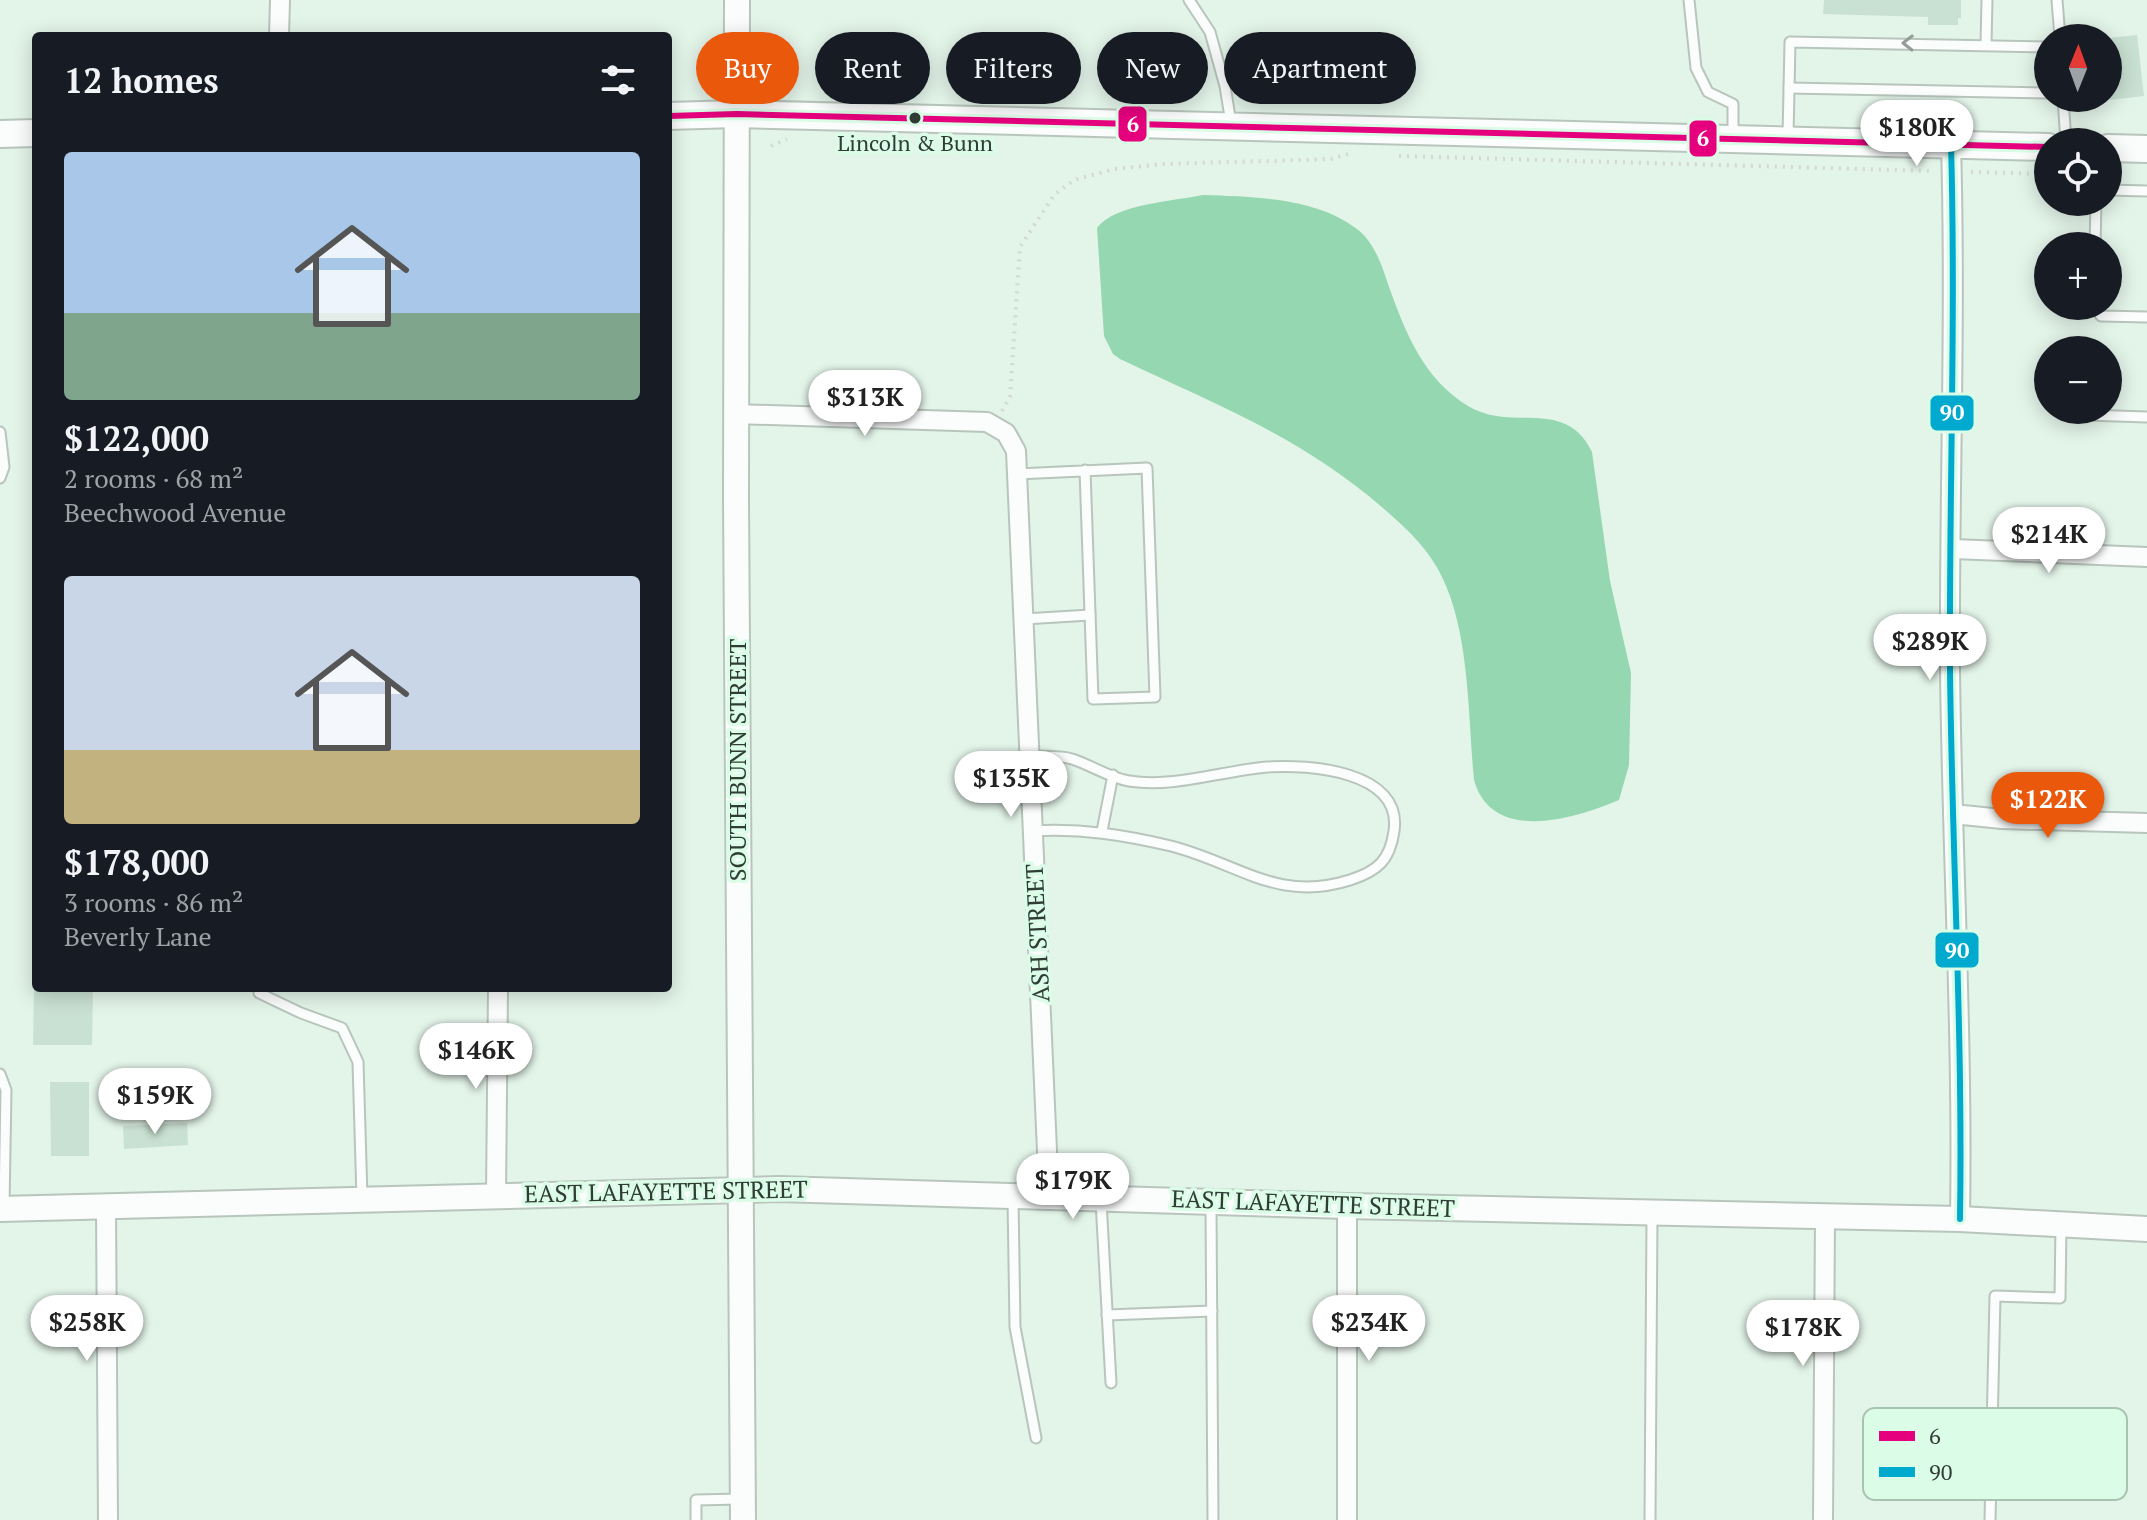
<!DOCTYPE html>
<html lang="en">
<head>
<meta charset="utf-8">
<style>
  body { margin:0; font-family:"PT Serif",serif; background:#242831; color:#f1f3f6; height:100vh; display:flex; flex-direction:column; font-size:30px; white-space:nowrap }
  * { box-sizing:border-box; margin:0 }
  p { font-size:26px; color:#9ea1a6 }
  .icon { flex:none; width:44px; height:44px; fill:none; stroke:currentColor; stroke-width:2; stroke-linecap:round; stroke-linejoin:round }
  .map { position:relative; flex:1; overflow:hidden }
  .details { position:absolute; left:32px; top:32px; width:640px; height:960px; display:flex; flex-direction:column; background:#171b24; border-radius:8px; box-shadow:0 4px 20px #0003 }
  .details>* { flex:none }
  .banner { position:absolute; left:696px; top:32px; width:760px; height:72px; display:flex; gap:16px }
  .needle { width:52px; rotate:1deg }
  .fabs { position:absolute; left:2034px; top:24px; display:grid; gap:16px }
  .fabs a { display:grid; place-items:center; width:88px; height:88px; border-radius:50%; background:#171b24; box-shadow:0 4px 20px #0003; font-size:40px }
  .price { position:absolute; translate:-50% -68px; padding:0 18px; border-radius:28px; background:#fff; color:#222; font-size:26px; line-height:52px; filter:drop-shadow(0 2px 4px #0008) }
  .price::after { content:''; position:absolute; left:50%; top:48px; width:24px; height:18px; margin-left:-12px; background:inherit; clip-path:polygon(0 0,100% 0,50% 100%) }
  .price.on { background:#ea580c; color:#fff }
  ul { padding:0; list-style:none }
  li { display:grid; align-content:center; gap:16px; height:424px; padding:0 32px }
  li span { display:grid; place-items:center; height:248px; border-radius:8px; color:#555 }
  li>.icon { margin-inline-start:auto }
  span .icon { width:144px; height:144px; fill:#fffc; stroke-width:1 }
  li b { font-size:34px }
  h2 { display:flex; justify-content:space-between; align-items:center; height:96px; padding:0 32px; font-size:34px }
  .chip { padding:0 28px; border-radius:36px; background:#171b24; box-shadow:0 4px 20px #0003; font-size:28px; line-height:72px }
  .chip.on { background:#ea580c; color:#fff }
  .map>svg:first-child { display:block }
</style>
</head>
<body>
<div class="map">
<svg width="2147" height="1520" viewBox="0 0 2147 1520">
  <rect width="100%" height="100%" fill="#e3f4e9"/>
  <path fill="#95d7b0" d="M1203 195C1253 197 1315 197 1357 229 1375 243 1382 266 1389 287 1406 334 1424 379 1468 406 1512 433 1565 396 1592 452L1610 581 1631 673 1629 765 1619 800C1574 819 1492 844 1474 780 1468 717 1470 634 1442 577 1429 549 1406 528 1383 508 1303 438 1215 404 1120 359L1113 354 1104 336 1097 228C1114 204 1175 201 1203 195Z"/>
  <g fill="#c9e1d2">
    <polygon points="1824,0 1961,0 1961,18 1958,18 1958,25 1928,25 1928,17 1823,14"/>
    <polygon points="2137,35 2144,96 2110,100 2108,38"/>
    <polygon points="34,988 93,988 92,1045 33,1045"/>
    <polygon points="50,1082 89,1082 89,1156 51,1156"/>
    <polygon points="187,1123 188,1145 124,1149 123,1126"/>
  </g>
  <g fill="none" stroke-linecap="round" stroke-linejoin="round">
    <defs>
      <g id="service">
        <polyline points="1189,0 1210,32 1225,86 1231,123"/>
        <polyline points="1689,0 1696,68 1708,92 1733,104 1733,137"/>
        <polyline points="2057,0 2060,38"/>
        <polyline points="1986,44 1987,0"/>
        <polyline points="1789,88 2048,93"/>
        <polyline points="2063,98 2066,142"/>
        <polyline points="1788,137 1790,42 2048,47"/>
        <polyline points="2108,190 2147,191"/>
        <polyline points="2095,246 2096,202"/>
        <polyline points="2094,306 2101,316 2147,317"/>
        <polyline points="2086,415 2147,417"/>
        <polyline points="0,432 4,467 0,478"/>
        <polyline points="1017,474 1147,468 1155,697 1093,699 1085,470"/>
        <polyline points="1024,619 1090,615"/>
        <path d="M1030 756C1043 757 1059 755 1072 759 1091 765 1110 778 1129 781 1175 788 1221 771 1267 767 1309 764 1403 771 1394 831 1390 860 1378 871 1350 880 1277 903 1238 863 1171 846 1124 835 1081 828 1033 831"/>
        <polyline points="1102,831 1113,775"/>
        <polyline points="259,988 259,993 301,1013 342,1028 358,1062 362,1198"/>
        <polyline points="0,1074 6,1090 4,1206"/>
        <polyline points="1013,1198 1015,1327 1036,1438"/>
        <polyline points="1101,1201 1111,1383"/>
        <polyline points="1211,1205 1213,1520"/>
        <polyline points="1107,1315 1212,1311"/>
        <polyline points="696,1520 696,1500 740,1499"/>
        <polyline points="1650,1520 1652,1215"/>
        <polyline points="1990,1520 1995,1296 2060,1298 2061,1225"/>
      </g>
      <g id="minor">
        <polyline points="279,36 280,0"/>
        <path d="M1951 144C1956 319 1949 494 1950 669 1952 853 1963 1036 1960 1219"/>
        <polyline points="736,414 987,422 1006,433 1016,451 1049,1196"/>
        <polyline points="1953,549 2147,557"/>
        <polyline points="1953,814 2002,819 2147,823"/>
        <polyline points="496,1194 498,988"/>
        <polyline points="106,1206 108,1520"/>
        <polyline points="1347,1520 1347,1206"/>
        <polyline points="1823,1520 1825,1217"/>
      </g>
      <g id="tertiary">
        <polyline points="737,0 736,499 743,1520"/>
        <polyline points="0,1209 779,1189 1347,1206 1960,1219 2147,1229"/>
      </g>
      <g id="secondary">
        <polyline points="668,116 737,114 2048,147"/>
        <polyline points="0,134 36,133"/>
        <polyline points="2108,148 2147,149"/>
      </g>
    </defs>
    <use href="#service" stroke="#b8c5bc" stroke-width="13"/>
    <use href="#minor" stroke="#b8c5bc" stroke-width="22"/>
    <use href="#tertiary" stroke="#b8c5bc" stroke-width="28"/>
    <use href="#secondary" stroke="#b8c5bc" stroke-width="30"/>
    <g stroke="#d3d7d5" stroke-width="4" stroke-dasharray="2 6" stroke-linecap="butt">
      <polyline points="771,146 787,139"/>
      <polyline points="1399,156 1934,171"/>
      <polyline points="1971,172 2048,174"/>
      <polyline points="1002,411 1010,397 1020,247 1054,195 1074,180 1115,169 1164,164 1331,159 1348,154"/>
    </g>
    <use href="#service" stroke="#fbfdfc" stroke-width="9"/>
    <use href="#minor" stroke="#fbfdfc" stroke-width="18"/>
    <use href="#tertiary" stroke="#fbfdfc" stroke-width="24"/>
    <use href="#secondary" stroke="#fbfdfc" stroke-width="26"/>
    <defs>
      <polyline id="bus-1" points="668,116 737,114 2048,147"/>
      <path id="bus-2" d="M1951 144C1956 319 1949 494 1950 669 1952 853 1963 1036 1960 1219"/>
    </defs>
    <use href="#bus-1" stroke="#dbfce7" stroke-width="12"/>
    <use href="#bus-2" stroke="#dbfce7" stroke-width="12"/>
    <use href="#bus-1" stroke="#e5007d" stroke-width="6"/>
    <use href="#bus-2" stroke="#00a9ce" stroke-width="6"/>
  </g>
  <defs><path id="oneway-chevron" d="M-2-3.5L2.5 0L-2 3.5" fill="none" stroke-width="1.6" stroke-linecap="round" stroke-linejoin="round" transform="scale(2)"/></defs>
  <use stroke="#969d98" href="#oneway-chevron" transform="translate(1908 43) rotate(-179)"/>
  <circle fill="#303d35" stroke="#dbfce7" stroke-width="3" cx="915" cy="118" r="7"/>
  <g text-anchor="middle" stroke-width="7" stroke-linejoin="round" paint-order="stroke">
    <g font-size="22" fill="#303d35" stroke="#dbfce7">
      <text x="915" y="151">Lincoln &amp; Bunn</text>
    </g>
    <g font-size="24" fill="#303d35" stroke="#dbfce7">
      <text transform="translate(738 760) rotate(-90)" y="8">SOUTH BUNN STREET</text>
      <text transform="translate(1038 933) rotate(-93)" y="8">ASH STREET</text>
      <text transform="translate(666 1192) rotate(-1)" y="8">EAST LAFAYETTE STREET</text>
      <text transform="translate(1313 1204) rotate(2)" y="8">EAST LAFAYETTE STREET</text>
    </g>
  </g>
  <rect x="1863" y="1408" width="264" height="92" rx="12" fill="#dbfce7" stroke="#a8c3b2" stroke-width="2"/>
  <rect x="1879" y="1431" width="36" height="10" fill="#e5007d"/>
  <rect x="1879" y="1467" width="36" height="10" fill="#00a9ce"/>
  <g font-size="22" fill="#303d35">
    <text x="1929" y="1444">6</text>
    <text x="1929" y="1480">90</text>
  </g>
  <g stroke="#dbfce7" stroke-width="3">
    <rect x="1117" y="105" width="31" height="38" rx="8" fill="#e5007d"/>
    <rect x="1688" y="119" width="30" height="39" rx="8" fill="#e5007d"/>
    <rect x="1929" y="394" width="46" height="38" rx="8" fill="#00a9ce"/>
    <rect x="1934" y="931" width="46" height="38" rx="8" fill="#00a9ce"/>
  </g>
  <g font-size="22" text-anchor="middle" font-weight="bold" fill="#fff">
    <text x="1133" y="132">6</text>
    <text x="1703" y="146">6</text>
    <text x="1952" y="420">90</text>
    <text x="1957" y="958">90</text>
  </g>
</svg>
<div class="fabs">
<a><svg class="needle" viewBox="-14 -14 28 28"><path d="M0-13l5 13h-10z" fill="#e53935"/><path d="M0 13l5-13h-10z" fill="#9ea1a6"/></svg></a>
<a><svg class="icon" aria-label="locate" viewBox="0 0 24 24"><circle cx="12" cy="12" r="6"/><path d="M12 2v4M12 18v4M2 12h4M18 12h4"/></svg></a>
<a>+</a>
<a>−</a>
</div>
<b class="price" style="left:1917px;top:168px">$180K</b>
<b class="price" style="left:865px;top:438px">$313K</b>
<b class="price" style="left:2049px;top:575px">$214K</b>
<b class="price" style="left:1930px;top:682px">$289K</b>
<b class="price" style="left:1011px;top:819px">$135K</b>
<b class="price on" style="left:2048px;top:840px">$122K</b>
<b class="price" style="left:476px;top:1091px">$146K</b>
<b class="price" style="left:155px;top:1136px">$159K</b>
<b class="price" style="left:1073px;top:1221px">$179K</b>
<b class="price" style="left:87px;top:1363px">$258K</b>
<b class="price" style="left:1369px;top:1363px">$234K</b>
<b class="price" style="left:1803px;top:1368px">$178K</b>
<div class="banner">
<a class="chip on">Buy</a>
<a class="chip">Rent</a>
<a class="chip">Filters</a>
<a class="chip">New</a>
<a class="chip">Apartment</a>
</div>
<section class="details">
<h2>12 homes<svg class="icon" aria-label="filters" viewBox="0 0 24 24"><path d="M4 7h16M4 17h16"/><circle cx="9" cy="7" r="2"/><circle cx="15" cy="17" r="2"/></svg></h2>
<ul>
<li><span style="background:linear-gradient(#a9c7e8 65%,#7fa58c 0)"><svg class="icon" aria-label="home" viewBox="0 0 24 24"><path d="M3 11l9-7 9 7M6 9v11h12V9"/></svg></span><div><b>$122,000</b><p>2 rooms · 68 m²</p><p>Beechwood Avenue</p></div></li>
<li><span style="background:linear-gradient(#c9d6e8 70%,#c2b280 0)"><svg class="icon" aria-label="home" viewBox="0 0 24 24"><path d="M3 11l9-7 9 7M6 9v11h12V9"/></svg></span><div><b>$178,000</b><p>3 rooms · 86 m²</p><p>Beverly Lane</p></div></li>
</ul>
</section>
</div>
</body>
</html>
